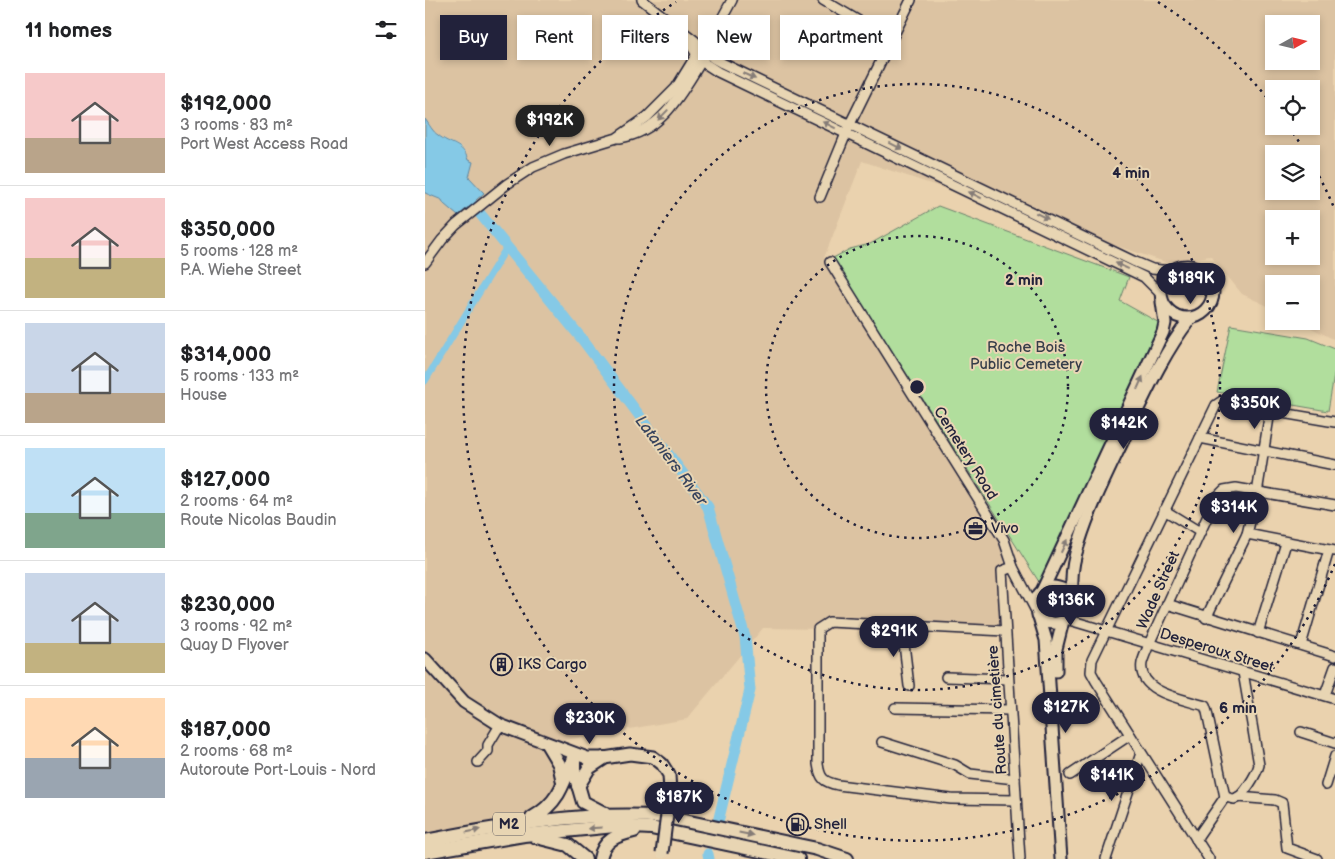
<!DOCTYPE html>
<html lang="en">
<head>
<meta charset="utf-8">
<style>
  body { margin:0; font-family:"Balsamiq Sans",sans-serif; background:#f2f2f2; color:#202124; height:100vh; display:flex; flex-direction:column; font-size:19px; white-space:nowrap }
  * { box-sizing:border-box; margin:0 }
  p { font-size:16px; color:#757577 }
  .icon { flex:none; width:28px; height:28px; fill:none; stroke:currentColor; stroke-width:2; stroke-linecap:round; stroke-linejoin:round }
  .map { position:relative; flex:1; overflow:hidden }
  .panel { display:flex; flex-direction:column; background:#fff; width:425px }
  .panel>* { flex:none }
  .guide { position:absolute; left:15px; top:15px; width:475px; height:45px; display:flex; gap:10px }
  .needle { width:32px; rotate:82deg }
  .buttons { position:absolute; left:840px; top:15px; display:grid; gap:10px }
  .buttons a { display:grid; place-items:center; width:55px; height:55px; border-radius:0px; background:#fff; box-shadow:0 2px 8px #0003; font-size:25px }
  .price { position:absolute; translate:-50% -42px; padding:0 11px; border-radius:18px; background:#22223b; color:#fff; font-size:16px; line-height:32px; filter:drop-shadow(0 1px 2px #0008) }
  .price::after { content:''; position:absolute; left:50%; top:30px; width:15px; height:11px; margin-left:-8px; background:inherit; clip-path:polygon(0 0,100% 0,50% 100%) }
  .price.on { background:#222; color:#fff }
  ul { padding:0; list-style:none }
  li { display:flex; align-items:center; gap:15px; height:125px; padding:0 25px }
  li+li { border-top:1px solid #e0e0e0 }
  li span { display:grid; place-items:center; flex:none; width:140px; height:100px; border-radius:0px; color:#555 }
  li>.icon { margin-inline-start:auto }
  span .icon { width:60px; height:60px; fill:#fffc; stroke-width:1 }
  li b { font-size:21px }
  h2 { display:flex; justify-content:space-between; align-items:center; height:60px; padding:0 25px; font-size:21px }
  .chip { padding:0 18px; border-radius:0px; background:#fff; box-shadow:0 2px 8px #0003; font-size:18px; line-height:45px }
  .chip.on { background:#22223b; color:#fff }
  main { display:flex; flex:1; min-height:0 }
  .map>svg:first-child { display:block }
</style>
</head>
<body>
<main>
<section class="panel">
<h2>11 homes<svg class="icon" aria-label="filters" viewBox="0 0 24 24"><path d="M4 7h16M4 17h16"/><circle cx="9" cy="7" r="2"/><circle cx="15" cy="17" r="2"/></svg></h2>
<ul>
<li><span style="background:linear-gradient(#f6c9c9 65%,#b9a48a 0)"><svg class="icon" aria-label="home" viewBox="0 0 24 24"><path d="M3 11l9-7 9 7M6 9v11h12V9"/></svg></span><div><b>$192,000</b><p>3 rooms · 83 m²</p><p>Port West Access Road</p></div></li>
<li><span style="background:linear-gradient(#f6c9c9 60%,#c2b280 0)"><svg class="icon" aria-label="home" viewBox="0 0 24 24"><path d="M3 11l9-7 9 7M6 9v11h12V9"/></svg></span><div><b>$350,000</b><p>5 rooms · 128 m²</p><p>P.A. Wiehe Street</p></div></li>
<li><span style="background:linear-gradient(#c9d6e8 70%,#b9a48a 0)"><svg class="icon" aria-label="home" viewBox="0 0 24 24"><path d="M3 11l9-7 9 7M6 9v11h12V9"/></svg></span><div><b>$314,000</b><p>5 rooms · 133 m²</p><p>House</p></div></li>
<li><span style="background:linear-gradient(#bfe0f5 65%,#7fa58c 0)"><svg class="icon" aria-label="home" viewBox="0 0 24 24"><path d="M3 11l9-7 9 7M6 9v11h12V9"/></svg></span><div><b>$127,000</b><p>2 rooms · 64 m²</p><p>Route Nicolas Baudin</p></div></li>
<li><span style="background:linear-gradient(#c9d6e8 70%,#c2b280 0)"><svg class="icon" aria-label="home" viewBox="0 0 24 24"><path d="M3 11l9-7 9 7M6 9v11h12V9"/></svg></span><div><b>$230,000</b><p>3 rooms · 92 m²</p><p>Quay D Flyover</p></div></li>
<li><span style="background:linear-gradient(#ffd9b3 60%,#9aa5b1 0)"><svg class="icon" aria-label="home" viewBox="0 0 24 24"><path d="M3 11l9-7 9 7M6 9v11h12V9"/></svg></span><div><b>$187,000</b><p>2 rooms · 68 m²</p><p>Autoroute Port-Louis - Nord</p></div></li>
</ul>
</section>
<div class="map">
<svg width="910" height="859" viewBox="0 0 910 859">
  <rect width="100%" height="100%" fill="#ead2ae"/>
  <filter id="ink" filterUnits="userSpaceOnUse"><feTurbulence type="fractalNoise" baseFrequency=".02" numOctaves="2"/><feDisplacementMap in="SourceGraphic" scale="10" xChannelSelector="R" yChannelSelector="G"/><feConvolveMatrix kernelMatrix="1 2 1 2 8 2 1 2 1" color-interpolation-filters="sRGB"/></filter>
  <g filter="url(#ink)">
    <path fill="#dcc3a2" fill-rule="evenodd" d="M0 0H910V340L873 321H886V284H849V309L817 294 786 256 740 262 437 161 399 258 578 537 582 632 338 628 262 719 135 741 122 754 128 764 134 784 125 804 107 816 0 836V193L17 200 33 216 59 193 43 177 41 152 35 146 12 135 0 119ZM849 24H886V61H849ZM849 89H886V126H849ZM849 154H886V191H849ZM849 219H886V256H849Z"/>
    <g fill="#b1de9d" stroke="#6a806c">
      <polygon points="513,206 704,277 695,301 738,325 616,585 408,258 425,249 445,244"/>
      <polygon points="806,325 883,338 910,349 910,369 903,411 792,392"/>
    </g>
    <path fill="#85c9e6" stroke="#5d86a2" d="M0 119C4 124 8 132 13 135 25 145 38 143 43 160L48 162 44 177 59 193 33 216 19 204 17 200 0 193Z"/>
    <g fill="none" stroke-linecap="round" stroke-linejoin="round">
      <polyline stroke="#85c9e6" stroke-width="7" points="0,381 82,247"/>
      <g stroke="#85c9e6" stroke-width="11">
        <polyline points="48,205 157,339 283,507 320,637 325,690 293,822"/>
        <polyline points="283,854 284,859"/>
      </g>
      <defs>
        <g id="minor">
          <polyline points="217,0 269,40 288,58 297,63 708,261 727,269 746,271"/>
          <polyline points="398,0 466,40"/>
          <polyline points="260,36 276,61 293,72 719,277 736,294"/>
          <path d="M195 138C239 131 257 91 279 57"/>
          <polyline points="395,197 425,124 486,0"/>
          <polyline points="405,262 579,540 588,567 610,609"/>
          <polyline points="0,263 17,240 31,225 82,184 108,167 139,154 192,138 222,117 251,88 278,44 288,35 307,0"/>
          <polyline points="775,438 910,465"/>
          <polyline points="739,510 775,532"/>
          <polyline points="822,534 910,551"/>
          <polyline points="588,567 577,571 595,859"/>
          <polyline points="742,604 910,656"/>
          <polyline points="781,618 822,534 832,493 845,411"/>
          <polyline points="641,619 910,699"/>
          <polyline points="477,627 484,686"/>
          <path d="M580 631 404 622 393 629V764C395 779 399 782 413 785L526 799 591 800"/>
          <polyline points="833,633 861,543"/>
          <polyline points="876,645 904,550"/>
          <polyline points="521,677 583,679"/>
          <polyline points="900,695 910,667"/>
          <polyline points="470,708 585,710"/>
          <polyline points="876,732 910,743"/>
          <polyline points="457,742 530,765 545,774 590,779"/>
          <polyline points="53,762 63,751 63,745 75,725"/>
          <polyline points="645,775 705,735"/>
          <polyline points="901,785 910,756"/>
          <path d="M800 797C801 797 808 799 809 799 818 798 832 773 834 765L818 672"/>
          <polyline points="813,797 850,800 857,803 862,848 892,859"/>
          <path d="M771 839 800 797 782 712 780 706C759 699 712 693 717 663 719 656 722 650 724 644L791 498 799 490 811 488 910 505"/>
          <polyline points="681,859 716,753"/>
          <polyline points="784,859 671,681 666,672 667,660 791,405 797,401 805,404 910,422"/>
        </g>
        <g id="major">
          <circle cx="762" cy="292" r="26"/>
          <polyline points="618,589 738,332 740,323 737,302"/>
          <path d="M613 615C622 625 637 627 644 614 650 605 646 591 647 580 647 568 650 555 654 543 665 507 683 472 699 438 719 397 737 355 765 319"/>
          <polyline points="0,659 39,702 75,725 162,758 179,758 205,754 228,757 237,764 244,775 245,792"/>
          <polyline points="631,671 631,649 638,621"/>
          <path d="M636 859 622 654 621 640 610 603C614 589 625 583 639 590L646 601"/>
        </g>
        <g id="highway">
          <polyline points="122,744 134,764 138,782"/>
          <polyline points="149,760 149,771 158,802 179,813"/>
          <polyline points="153,786 164,768 179,758"/>
          <path d="M107 818C134 803 139 783 149 755"/>
          <polyline points="111,837 143,845 160,859"/>
          <path d="M0 841C81 825 159 811 241 817L392 849 422 859"/>
          <polyline points="0,852 99,835 190,826 226,828 373,859"/>
          <path d="M175 859C178 840 192 835 209 831"/>
        </g>
      </defs>
      <use href="#minor" stroke="#22223b" stroke-width="12"/>
      <use href="#major" stroke="#22223b" stroke-width="15"/>
      <use href="#highway" stroke="#22223b" stroke-width="16"/>
      <use href="#minor" stroke="#e8d5b3" stroke-width="9"/>
      <use href="#major" stroke="#e8d5b3" stroke-width="11"/>
      <use href="#highway" stroke="#e8d5b3" stroke-width="12"/>
      <defs>
        <polyline id="major-bridge" points="237,853 245,792"/>
      </defs>
      <use href="#major-bridge" stroke="#22223b" stroke-width="15" stroke-linecap="butt"/>
      <use href="#major-bridge" stroke="#e8d5b3" stroke-width="11"/>
    </g>
    <defs><path id="oneway-solid" d="M-6-.8H1V-3.2L6.5 0L1 3.2V.8H-6Z" transform="scale(1.25)"/></defs>
    <g fill="#857c77">
      <use href="#oneway-solid" transform="translate(324 76) rotate(25)"/>
      <use href="#oneway-solid" transform="translate(238 115) rotate(134)"/>
      <use href="#oneway-solid" transform="translate(404 125) rotate(-154)"/>
      <use href="#oneway-solid" transform="translate(471 146) rotate(26)"/>
      <use href="#oneway-solid" transform="translate(550 195) rotate(-154)"/>
      <use href="#oneway-solid" transform="translate(617 216) rotate(26)"/>
      <use href="#oneway-solid" transform="translate(697 266) rotate(-155)"/>
      <use href="#oneway-solid" transform="translate(715 383) rotate(-66)"/>
      <use href="#oneway-solid" transform="translate(639 546) rotate(-65)"/>
      <use href="#oneway-solid" transform="translate(170 828) rotate(176)"/>
      <use href="#oneway-solid" transform="translate(48 831) rotate(-12)"/>
      <use href="#oneway-solid" transform="translate(321 834) rotate(12)"/>
    </g>
  </g>
  <g fill="none" stroke="#22223b" stroke-width="2.5" stroke-dasharray="2.5 5">
    <circle cx="492" cy="387" r="151"/>
    <circle cx="492" cy="387" r="303"/>
    <path d="M910 564A454 454 0 1 1 251 2M733 2A454 454 0 0 1 847 104M864 127A454 454 0 0 1 881 153M887 163A454 454 0 0 1 910 210"/>
  </g>
  <defs>
    <symbol id="office-ring" viewBox="-11 -11 22 22"><circle r="9.5" fill="#e8d5b3" stroke="#22223b" stroke-width="1.5"/><path d="M-6-3h4V-5.5h4V-3h4V5H-6ZM-1-4.5V-3h2v-1.5ZM-6 0V1H6V0Z" fill="#22223b"/></symbol>
    <symbol id="building-ring" viewBox="-11 -11 22 22"><circle r="9.5" fill="#e8d5b3" stroke="#22223b" stroke-width="1.5"/><path d="M-4-6H4V6H1V3H-1V6H-4ZM-2.5-4.3h1.7v1.8h-1.7ZM.8-4.3h1.7v1.8H.8ZM-2.5-1h1.7V.8h-1.7ZM.8-1h1.7V.8H.8Z" fill="#22223b"/></symbol>
    <symbol id="fuel-ring" viewBox="-11 -11 22 22"><circle r="9.5" fill="#e8d5b3" stroke="#22223b" stroke-width="1.5"/><path d="M-5.5-6h7V0h2V4h1.3V-2.5L3-4.5l.8-.8L6-3V5H2.5V1h-1V6h-7ZM-4.2-4.7v3.2H.2V-4.7Z" fill="#22223b"/></symbol>
  </defs>
  <g fill-rule="evenodd">
    <use href="#office-ring" x="538" y="516" width="25" height="25"/>
    <use href="#building-ring" x="64" y="652" width="25" height="25"/>
    <use href="#fuel-ring" x="360" y="812" width="25" height="25"/>
  </g>
  <g text-anchor="middle" stroke-width="4" stroke-linejoin="round" paint-order="stroke">
    <rect fill="#e8d5b3" stroke="#5d585f" stroke-width="1" x="68" y="812.5" width="32" height="23" rx="4"/>
    <g font-size="14" font-weight="bold" fill="#22223b">
      <text x="84" y="829">M2</text>
    </g>
    <g font-size="15" fill="#373e4a" stroke="#e8d5b3">
      <text x="601" y="352">Roche Bois<tspan x="601" dy="17">Public Cemetery</tspan></text>
    </g>
    <g font-size="15" fill="#22223b" stroke="#e8d5b3">
      <text transform="translate(541 453) rotate(58)" y="5">Cemetery Road</text>
      <text transform="translate(733 590) rotate(-66)" y="5">Wade Street</text>
      <text transform="translate(792 650) rotate(17)" y="5">Desperoux Street</text>
      <text transform="translate(572 710) rotate(-94)" y="5">Route du cimetière</text>
    </g>
    <g font-size="15" fill="#22223b" stroke="#e8d5b3" text-anchor="start">
      <text x="566" y="533">Vivo</text>
      <text x="93" y="669">IKS Cargo</text>
      <text x="389" y="829">Shell</text>
    </g>
    <g font-size="16" font-style="italic" fill="#36435d" stroke="#e8d5b3">
      <text transform="translate(247 460) rotate(53)" y="6">Lataniers River</text>
    </g>
  </g>
  <circle cx="492" cy="387" r="8" fill="#22223b" stroke="#e8d5b3" stroke-width="2.5"/>
  <g font-size="15" text-anchor="middle" font-weight="bold" fill="#22223b" stroke="#e8d5b3" stroke-width="4" stroke-linejoin="round" paint-order="stroke">
    <text x="706" y="178">4 min</text>
    <text x="599" y="285">2 min</text>
    <text x="813" y="713">6 min</text>
  </g>
</svg>
<div class="buttons">
<a><svg class="needle" viewBox="-14 -14 28 28"><path d="M0-13l5 13h-10z" fill="#e53935"/><path d="M0 13l5-13h-10z" fill="#757577"/></svg></a>
<a><svg class="icon" aria-label="locate" viewBox="0 0 24 24"><circle cx="12" cy="12" r="6"/><path d="M12 2v4M12 18v4M2 12h4M18 12h4"/></svg></a>
<a><svg class="icon" aria-label="layers" viewBox="0 0 24 24"><path d="M12 4l9 5-9 5-9-5zM3 14l9 5 9-5"/></svg></a>
<a>+</a>
<a>−</a>
</div>
<b class="price on" style="left:125px;top:147px">$192K</b>
<b class="price" style="left:766px;top:305px">$189K</b>
<b class="price" style="left:830px;top:430px">$350K</b>
<b class="price" style="left:699px;top:450px">$142K</b>
<b class="price" style="left:809px;top:534px">$314K</b>
<b class="price" style="left:646px;top:627px">$136K</b>
<b class="price" style="left:469px;top:658px">$291K</b>
<b class="price" style="left:641px;top:734px">$127K</b>
<b class="price" style="left:165px;top:745px">$230K</b>
<b class="price" style="left:687px;top:802px">$141K</b>
<b class="price" style="left:254px;top:824px">$187K</b>
<div class="guide">
<a class="chip on">Buy</a>
<a class="chip">Rent</a>
<a class="chip">Filters</a>
<a class="chip">New</a>
<a class="chip">Apartment</a>
</div>
</div>
</main>
</body>
</html>
